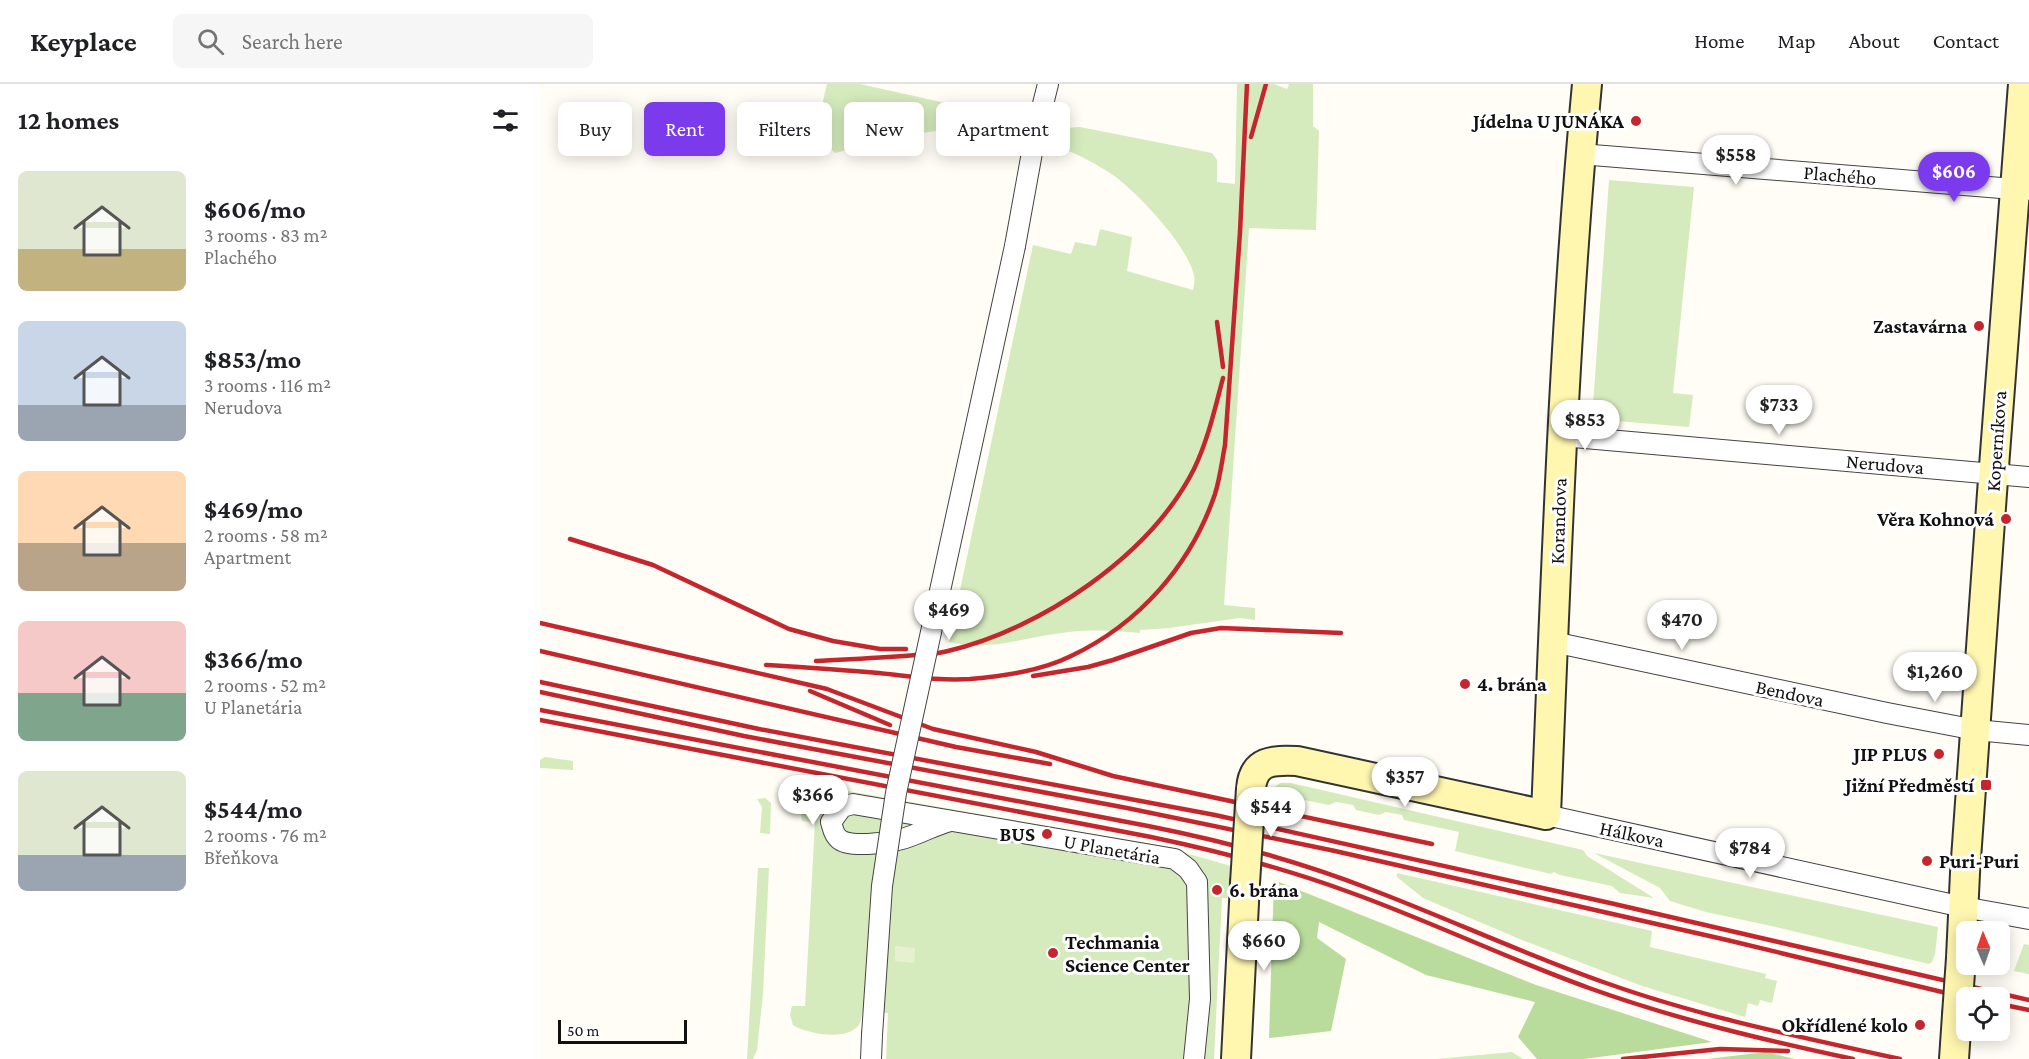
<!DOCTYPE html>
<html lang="en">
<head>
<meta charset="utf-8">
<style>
  body { margin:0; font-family:"Crimson Pro",serif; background:#f6f6f6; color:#202124; height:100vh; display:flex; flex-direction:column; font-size:22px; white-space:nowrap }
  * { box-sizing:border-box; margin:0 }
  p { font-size:20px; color:#757577 }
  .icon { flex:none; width:33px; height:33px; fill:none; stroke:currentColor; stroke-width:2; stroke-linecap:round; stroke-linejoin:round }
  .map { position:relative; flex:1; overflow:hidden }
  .panel { display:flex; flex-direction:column; background:#fff; width:540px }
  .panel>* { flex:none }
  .guide { position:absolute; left:18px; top:18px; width:570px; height:54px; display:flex; gap:12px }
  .needle { width:39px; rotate:358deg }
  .fabs { position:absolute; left:1416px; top:837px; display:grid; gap:12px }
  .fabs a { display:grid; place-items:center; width:54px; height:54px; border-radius:9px; background:#fff; box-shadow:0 3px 15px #0003; font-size:30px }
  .scale { position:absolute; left:18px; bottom:15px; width:129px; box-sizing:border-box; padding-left:6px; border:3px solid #111; border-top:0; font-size:16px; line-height:21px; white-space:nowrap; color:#111; -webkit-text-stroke:4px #fff; paint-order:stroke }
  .price { position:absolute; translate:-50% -51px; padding:0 14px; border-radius:21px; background:#fff; color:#222; font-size:20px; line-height:39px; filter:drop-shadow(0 2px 3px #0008) }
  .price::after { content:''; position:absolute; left:50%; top:36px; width:18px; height:14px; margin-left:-9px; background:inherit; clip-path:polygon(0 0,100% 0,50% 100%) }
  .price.selected { background:#7c3aed; color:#fff }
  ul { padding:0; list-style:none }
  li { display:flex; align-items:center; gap:18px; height:150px; padding:0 18px }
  li span { display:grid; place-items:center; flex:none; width:168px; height:120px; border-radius:9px; color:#555 }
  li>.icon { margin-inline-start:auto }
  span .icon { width:72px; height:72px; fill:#fffc; stroke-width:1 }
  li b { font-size:26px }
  h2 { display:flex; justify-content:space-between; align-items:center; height:72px; padding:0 18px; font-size:26px }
  .pill { padding:0 21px; border-radius:9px; background:#fff; box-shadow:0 3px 15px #0003; font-size:21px; line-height:54px }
  .pill.selected { background:#7c3aed; color:#fff }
  header { display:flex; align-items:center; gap:36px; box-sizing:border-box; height:84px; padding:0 30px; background:#fff; border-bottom:2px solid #e0e0e0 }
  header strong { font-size:28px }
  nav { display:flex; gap:33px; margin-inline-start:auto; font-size:21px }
  .search { width:420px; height:54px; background:#f6f6f6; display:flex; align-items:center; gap:15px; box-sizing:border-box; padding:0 21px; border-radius:9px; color:#757577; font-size:22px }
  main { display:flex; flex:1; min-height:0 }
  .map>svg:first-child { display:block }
</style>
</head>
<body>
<header>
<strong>Keyplace</strong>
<div class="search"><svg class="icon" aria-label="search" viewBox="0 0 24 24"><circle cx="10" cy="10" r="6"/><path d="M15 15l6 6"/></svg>Search here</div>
<nav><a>Home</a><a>Map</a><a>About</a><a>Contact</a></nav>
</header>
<main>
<section class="panel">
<h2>12 homes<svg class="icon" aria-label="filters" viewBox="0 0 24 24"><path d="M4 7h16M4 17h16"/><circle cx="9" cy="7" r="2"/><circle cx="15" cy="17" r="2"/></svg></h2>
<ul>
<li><span style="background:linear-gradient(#dfe7d0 65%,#c2b280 0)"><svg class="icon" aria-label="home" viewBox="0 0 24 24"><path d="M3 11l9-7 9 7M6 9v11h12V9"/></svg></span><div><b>$606/mo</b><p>3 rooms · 83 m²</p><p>Plachého</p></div></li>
<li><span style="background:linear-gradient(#c9d6e8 70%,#9aa5b1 0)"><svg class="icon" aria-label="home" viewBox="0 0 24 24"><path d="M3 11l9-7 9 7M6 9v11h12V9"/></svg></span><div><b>$853/mo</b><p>3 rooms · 116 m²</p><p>Nerudova</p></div></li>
<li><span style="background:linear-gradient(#ffd9b3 60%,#b9a48a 0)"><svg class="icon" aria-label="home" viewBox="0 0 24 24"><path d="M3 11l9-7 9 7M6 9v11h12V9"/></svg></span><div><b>$469/mo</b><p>2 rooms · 58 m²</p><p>Apartment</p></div></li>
<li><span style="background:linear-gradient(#f6c9c9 60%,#7fa58c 0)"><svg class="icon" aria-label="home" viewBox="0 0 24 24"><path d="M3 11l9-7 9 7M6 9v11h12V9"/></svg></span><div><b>$366/mo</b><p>2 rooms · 52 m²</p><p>U Planetária</p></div></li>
<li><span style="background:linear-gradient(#dfe7d0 70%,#9aa5b1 0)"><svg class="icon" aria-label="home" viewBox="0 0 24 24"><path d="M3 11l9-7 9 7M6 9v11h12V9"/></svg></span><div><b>$544/mo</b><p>2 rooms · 76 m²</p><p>Břeňkova</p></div></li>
</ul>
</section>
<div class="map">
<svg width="1489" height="975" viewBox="0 0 1489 975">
  <rect width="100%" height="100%" fill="#fffdf5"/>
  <g fill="#d5ebbd">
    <path d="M287 0H320L473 34C481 39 486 42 488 51 469 48 451 45 432 45 385 44 340 58 295 69L292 66 263 69 213 64 210 53 213 29 277 43Z"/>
    <path d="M697 0H734L747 5 749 0H773V42L779 47 776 146 709 144 684 521 715 524V536L700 534 629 544 600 546V549C577 547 553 545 529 548 487 552 452 568 409 558L493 161 531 170 535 158 556 162 560 145 592 153 587 187 653 206C654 201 655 196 654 192 649 163 597 108 573 91 555 79 535 69 515 61 516 46 527 43 540 43L672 69 677 76V98L695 100Z"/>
    <polygon points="1069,96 1154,103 1133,309 1153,311 1149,343 1052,335"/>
    <polygon points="5,673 33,677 33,686 0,684 0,676"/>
    <polygon points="740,699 751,699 1043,766 1047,772 1114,814 1080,809 1072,802 1020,791 1014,788 1011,790 915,767 919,748 864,736 862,731 846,728 839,731 816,726 813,721 796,718 789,721 730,709 732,705"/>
    <path d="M279 702 617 761 691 782 690 807H688V814H682L674 975H346L348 929 322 928C322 932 321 938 318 942 306 957 267 950 253 941L250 931 252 922H265L275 738 262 737 261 728 266 718H278Z"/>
    <polygon points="225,714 231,719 230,750 220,749 222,723 217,715"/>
    <polygon points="1054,769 1398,843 1395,870 1392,878 1389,880 1236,843 1166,828 1130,817 1120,804"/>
    <polygon points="218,784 229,784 223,910 217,966 213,975 207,975"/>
    <polygon points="857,789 1112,847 1110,863 1226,890 1225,894 1237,897 1232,919 1220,916 1218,922 1208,919 1205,933 1102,902 982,856 883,814 857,793"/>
    <polygon points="1484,860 1489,861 1489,890 1474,887"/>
    <polygon points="972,968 983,975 896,975"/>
  </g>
  <g fill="#b9dc9c">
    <polygon points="734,796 996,901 1172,958 1044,975 997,975 978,953 995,918 886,891 779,838 777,854 806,875 791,947 729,954"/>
    <polygon points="1226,968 1255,975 1167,975"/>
  </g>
  <polygon fill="#e6f2cf" points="355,862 375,864 374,879 355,877"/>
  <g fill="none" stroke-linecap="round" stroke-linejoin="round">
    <defs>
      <g id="street">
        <polyline points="1040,70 1486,106"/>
        <polyline points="475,162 495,52 508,0"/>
        <polyline points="1022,352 1489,393"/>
        <polyline points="1013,558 1347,629 1436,646 1489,651"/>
        <polyline points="1006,731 1423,823 1489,835"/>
        <path d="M410 737C395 741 385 747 371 752 357 758 310 765 299 755 293 750 293 744 291 738L302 723 313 720 635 775 648 785 657 798 660 915 654 975"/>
        <polyline points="331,975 332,951"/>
      </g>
      <g id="secondary">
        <path d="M711 705C713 676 733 676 757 677L1006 731C1016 487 1024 243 1047 0"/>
        <polyline points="1421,874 1425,789 1452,409 1483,0"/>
        <polyline points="696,975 705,799"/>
        <polyline points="1414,975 1417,931"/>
      </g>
    </defs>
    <use href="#street" stroke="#444" stroke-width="22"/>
    <use href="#secondary" stroke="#333" stroke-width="32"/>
    <use href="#street" stroke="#fff" stroke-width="20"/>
    <use href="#secondary" stroke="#fff6b0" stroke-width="28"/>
    <g stroke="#c4262e" stroke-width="4.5">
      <polyline points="711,53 726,0"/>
      <polyline points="677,238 683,283"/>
      <polyline points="30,455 113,481 249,545 293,557 340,565 366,565"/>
      <polyline points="0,539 287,605 393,645 496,668 573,692 892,760"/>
      <polyline points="0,567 416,663 510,680"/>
      <path d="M276 577C309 575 343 574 376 571 387 570 398 570 408 567 501 545 610 472 654 385 668 356 675 324 683 294"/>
      <path d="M226 581C263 583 301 586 339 589 369 592 399 597 430 595 463 592 501 587 531 572 599 540 651 481 675 410 680 394 682 377 685 361L700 148 707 0"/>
      <polyline points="493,592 548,583 573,576 651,549 681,544 801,549"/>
      <polyline points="0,598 219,645 675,731 1070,819 1489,916"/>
      <polyline points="270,607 350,641"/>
      <polyline points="0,608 204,652 587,724 795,767 1187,856 1427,914"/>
      <path d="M0 626 608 742C684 757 758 777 830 805 909 835 986 871 1066 899 1161 933 1261 953 1360 975"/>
      <path d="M0 636 611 753C678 767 744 784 809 808 890 837 968 875 1049 904 1135 935 1224 956 1313 975"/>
      <polyline points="1460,920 1489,926"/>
      <polyline points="1083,975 1180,965 1248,967"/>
    </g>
    <defs>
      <polyline id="street-bridge" points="332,951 342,802 356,709 475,162"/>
      <g id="secondary-bridge">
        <polyline points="705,799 711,705"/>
        <polyline points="1417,931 1421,874"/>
      </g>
    </defs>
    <use href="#street-bridge" stroke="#444" stroke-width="22" stroke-linecap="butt"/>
    <use href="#secondary-bridge" stroke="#333" stroke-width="32" stroke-linecap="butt"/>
    <use href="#street-bridge" stroke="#fff" stroke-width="20"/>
    <use href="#secondary-bridge" stroke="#fff6b0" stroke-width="28"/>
  </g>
  <g fill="#c4262e" stroke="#fff" stroke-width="2">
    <circle cx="1096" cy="37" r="6"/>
    <circle cx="1439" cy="242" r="6"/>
    <circle cx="1466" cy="435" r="6"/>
    <circle cx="925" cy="600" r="6"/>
    <circle cx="1399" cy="670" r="6"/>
    <rect x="1440" y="695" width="12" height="12" rx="3"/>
    <circle cx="507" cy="750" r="6"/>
    <circle cx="1387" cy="777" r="6"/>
    <circle cx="677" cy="806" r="6"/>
    <circle cx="513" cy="869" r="6"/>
    <circle cx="1380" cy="941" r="6"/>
  </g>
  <g text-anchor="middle" stroke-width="6" stroke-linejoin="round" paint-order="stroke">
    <g font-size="20" font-weight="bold" fill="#111" stroke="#fff" text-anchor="end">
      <text x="1084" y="44">Jídelna U JUNÁKA</text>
      <text x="1427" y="249">Zastavárna</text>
      <text x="1454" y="442">Věra Kohnová</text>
      <text x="937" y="607" text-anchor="start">4. brána</text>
      <text x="1387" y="677">JIP PLUS</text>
      <text x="1434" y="708">Jižní Předměstí</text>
      <text x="495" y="757">BUS</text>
      <text x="1399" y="784" text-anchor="start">Puri-Puri</text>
      <text x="689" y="813" text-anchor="start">6. brána</text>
      <text x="525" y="865" text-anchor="start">Techmania<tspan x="525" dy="23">Science Center</tspan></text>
      <text x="1368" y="948">Okřídlené kolo</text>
    </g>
    <g font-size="20" fill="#111" stroke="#fff">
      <text transform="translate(1300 91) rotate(5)" y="7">Plachého</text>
      <text transform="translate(1456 357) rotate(-86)" y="7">Koperníkova</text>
      <text transform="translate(1345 380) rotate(5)" y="7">Nerudova</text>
      <text transform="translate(1018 437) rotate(-88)" y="7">Korandova</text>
      <text transform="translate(1250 609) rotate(12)" y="7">Bendova</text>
      <text transform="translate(1092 750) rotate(12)" y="7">Hálkova</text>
      <text transform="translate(572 765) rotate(10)" y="7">U Planetária</text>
    </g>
  </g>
</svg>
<div class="fabs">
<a><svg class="needle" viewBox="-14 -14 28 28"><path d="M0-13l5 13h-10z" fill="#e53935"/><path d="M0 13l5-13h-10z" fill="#757577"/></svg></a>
<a><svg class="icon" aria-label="locate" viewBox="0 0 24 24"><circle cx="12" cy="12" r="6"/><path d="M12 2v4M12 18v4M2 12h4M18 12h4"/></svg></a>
</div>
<div class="scale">50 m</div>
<b class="price" style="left:1196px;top:102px">$558</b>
<b class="price selected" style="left:1414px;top:119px">$606</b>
<b class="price" style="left:1239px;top:352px">$733</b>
<b class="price" style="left:1045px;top:367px">$853</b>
<b class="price" style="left:409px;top:557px">$469</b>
<b class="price" style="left:1142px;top:567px">$470</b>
<b class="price" style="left:1395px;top:619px">$1,260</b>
<b class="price" style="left:865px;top:724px">$357</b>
<b class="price" style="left:273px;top:742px">$366</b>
<b class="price" style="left:731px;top:754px">$544</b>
<b class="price" style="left:1210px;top:795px">$784</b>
<b class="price" style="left:724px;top:888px">$660</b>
<div class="guide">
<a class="pill">Buy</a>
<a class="pill selected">Rent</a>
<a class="pill">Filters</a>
<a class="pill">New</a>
<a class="pill">Apartment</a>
</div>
</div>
</main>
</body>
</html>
